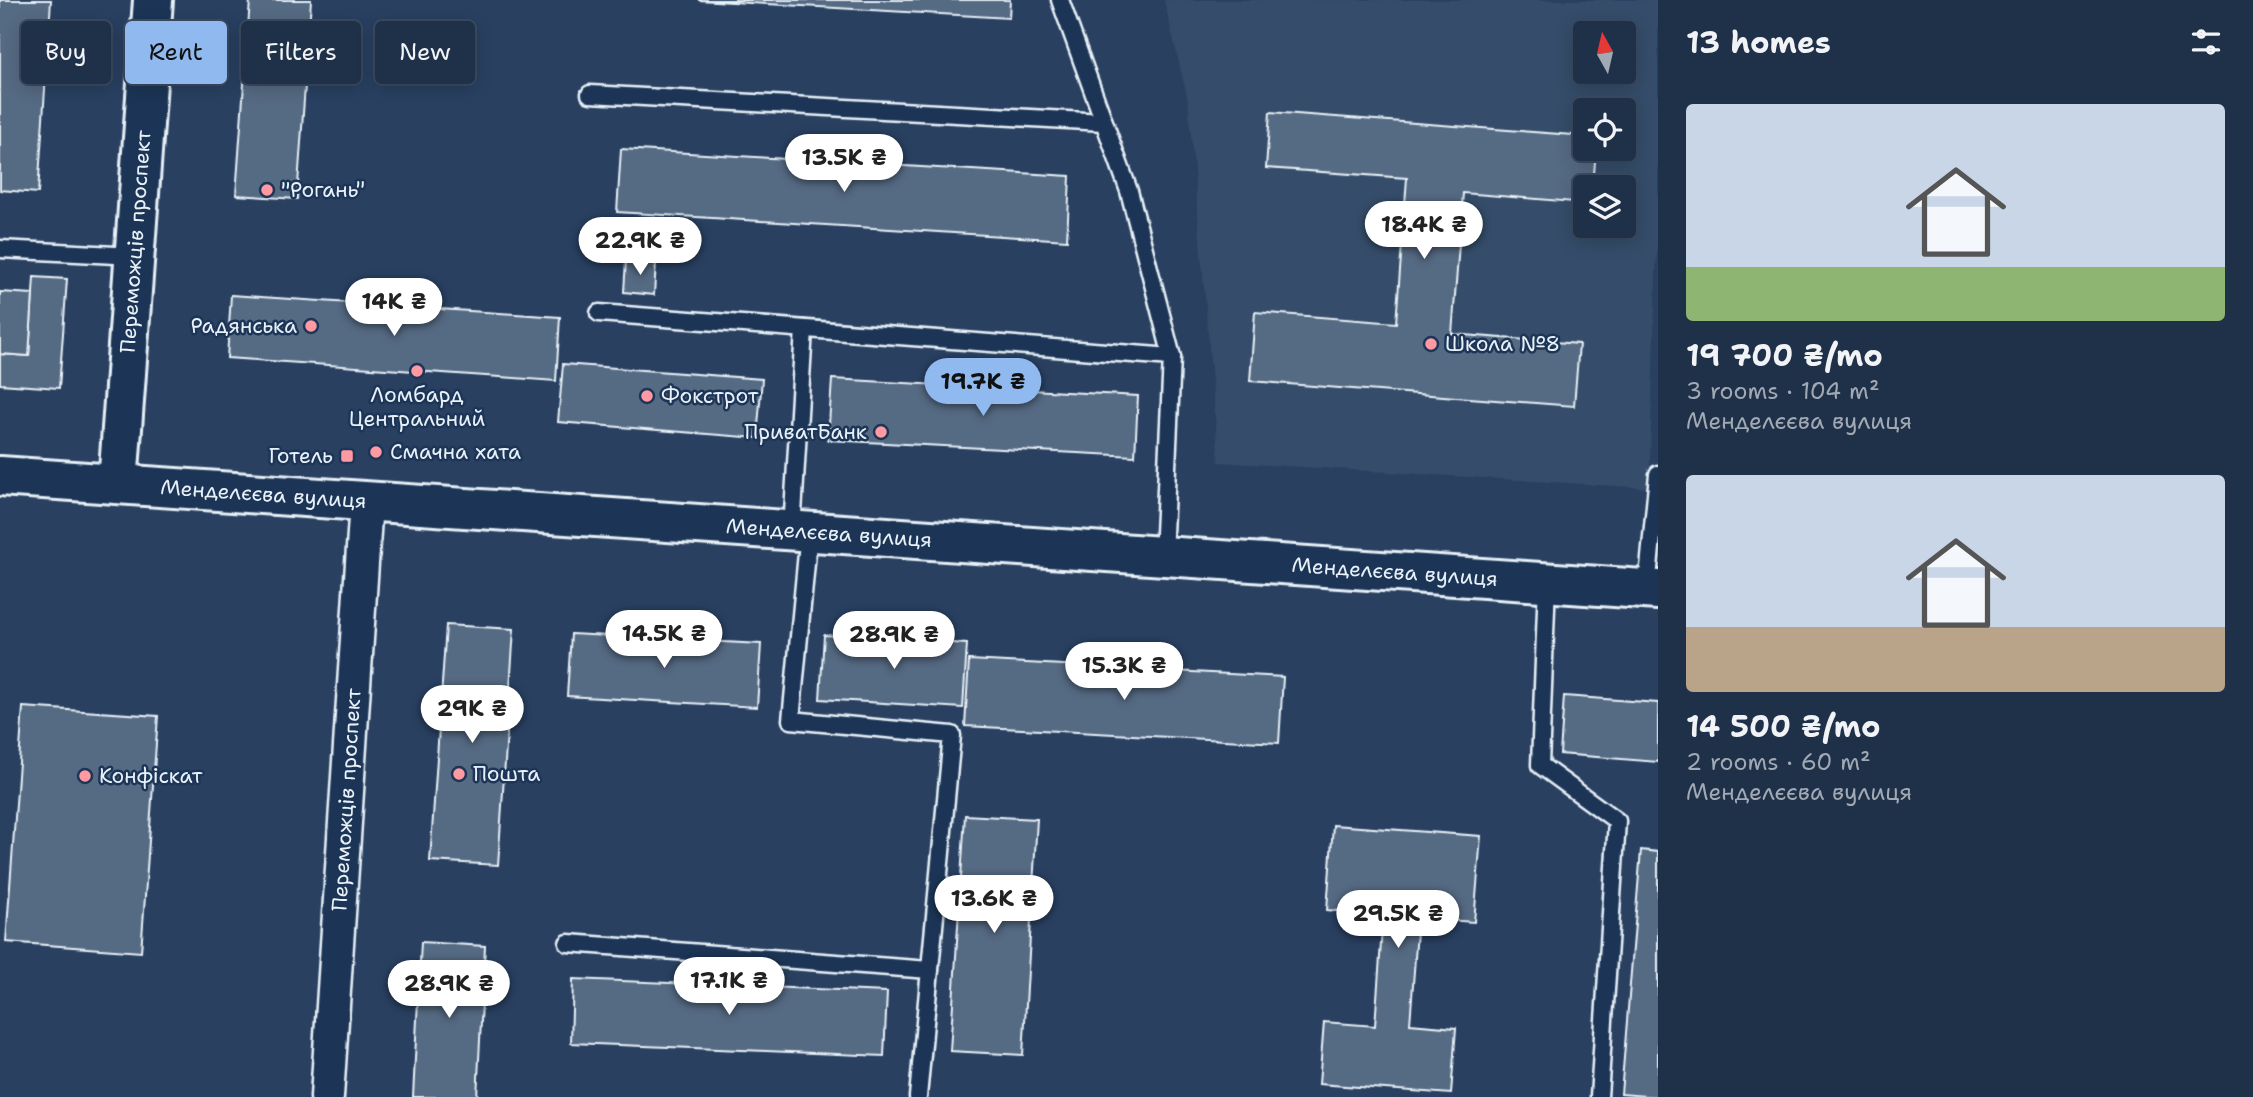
<!DOCTYPE html>
<html lang="en">
<head>
<meta charset="utf-8">
<style>
  body { margin:0; font-family:"Shantell Sans",sans-serif; background:#2c3c53; color:#f1f3f6; height:100vh; display:flex; flex-direction:column; font-size:26px; white-space:nowrap }
  * { box-sizing:border-box; margin:0 }
  p { font-size:23px; color:#a1a9b4 }
  .icon { flex:none; width:38px; height:38px; fill:none; stroke:currentColor; stroke-width:2; stroke-linecap:round; stroke-linejoin:round }
  .map { position:relative; flex:1; overflow:hidden }
  .drawer { display:flex; flex-direction:column; background:#1f3049; width:595px }
  .drawer>* { flex:none }
  .guide { position:absolute; left:21px; top:21px; width:665px; height:63px; display:flex; gap:14px }
  .needle { width:46px; rotate:352deg }
  .tools { position:absolute; left:1573px; top:21px; display:grid; gap:14px }
  .tools a { display:grid; place-items:center; width:63px; height:63px; border-radius:7px; background:#1f3049; box-shadow:0 4px 18px #0003,0 0 0 2px #3c4b61; font-size:35px }
  .price { position:absolute; translate:-50% -60px; padding:0 16px; border-radius:24px; background:#fff; color:#222; font-size:23px; line-height:46px; filter:drop-shadow(0 2px 4px #0008) }
  .price::after { content:''; position:absolute; left:50%; top:42px; width:21px; height:16px; margin-left:-10px; background:inherit; clip-path:polygon(0 0,100% 0,50% 100%) }
  .price.current { background:#90b9f0; color:#111 }
  ul { padding:0; list-style:none }
  li { display:grid; align-content:center; gap:14px; height:371px; padding:0 28px }
  li span { display:grid; place-items:center; height:217px; border-radius:7px; color:#555 }
  li>.icon { margin-inline-start:auto }
  span .icon { width:126px; height:126px; fill:#fffc; stroke-width:1 }
  li b { font-size:30px }
  h2 { display:flex; justify-content:space-between; align-items:center; height:84px; padding:0 28px; font-size:30px }
  .tag { padding:0 24px; border-radius:7px; background:#1f3049; box-shadow:0 4px 18px #0003,0 0 0 2px #3c4b61; font-size:24px; line-height:63px }
  .tag.current { background:#90b9f0; color:#111 }
  main { display:flex; flex:1; min-height:0 }
  .map>svg:first-child { display:block }
</style>
</head>
<body>
<main>
<div class="map">
<svg width="1658" height="1097" viewBox="0 0 1658 1097">
  <rect width="100%" height="100%" fill="#294061"/>
  <filter id="ink" filterUnits="userSpaceOnUse"><feTurbulence type="fractalNoise" baseFrequency=".0143" numOctaves="2"/><feDisplacementMap in="SourceGraphic" scale="14" xChannelSelector="R" yChannelSelector="G"/><feConvolveMatrix kernelMatrix="1 2 1 2 8 2 1 2 1" color-interpolation-filters="sRGB"/></filter>
  <g filter="url(#ink)">
    <path fill="#364d6b" fill-rule="evenodd" d="M1164 0H1658V215L1649 488 1219 462 1188 100ZM1586 33H1624V72H1586ZM1586 110H1624V149H1586ZM1586 187H1624V226H1586Z"/>
    <g fill="#556a83" stroke="#e8f1f8" stroke-width="2">
      <polygon points="0,0 51,0 38,193 0,190"/>
      <polygon points="250,0 311,0 297,199 236,195"/>
      <polygon points="698,0 1010,0 1009,18"/>
      <polygon points="1270,112 1586,136 1586,149 1596,149 1593,187 1586,187 1586,203 1463,193 1452,334 1579,344 1574,406 1250,381 1255,312 1396,323 1407,178 1266,168"/>
      <polygon points="621,149 1070,176 1067,240 617,212"/>
      <polygon points="626,260 656,262 654,295 624,292"/>
      <polygon points="34,277 67,279 59,388 0,384 0,354 29,356"/>
      <polygon points="0,292 33,294 29,356 0,354"/>
      <polygon points="231,295 560,317 556,381 227,358"/>
      <polygon points="563,364 762,379 757,438 558,422"/>
      <polygon points="832,379 1138,396 1135,456 828,440"/>
      <polygon points="446,625 514,629 498,865 430,861"/>
      <polygon points="571,634 761,644 757,707 567,696"/>
      <polygon points="824,635 967,644 963,708 820,699"/>
      <polygon points="969,660 1283,677 1279,743 965,726"/>
      <polygon points="1564,696 1658,703 1658,762 1560,754"/>
      <polygon points="23,707 158,716 141,952 6,942"/>
      <polygon points="965,815 1037,819 1023,1055 950,1051"/>
      <polygon points="1333,825 1481,836 1474,922 1418,918 1410,1024 1456,1028 1451,1094 1319,1084 1324,1022 1375,1026 1383,915 1327,910"/>
      <polygon points="1641,850 1658,852 1658,1097 1621,1094"/>
      <polygon points="421,942 485,946 477,1097 413,1097"/>
      <polygon points="573,979 887,992 884,1056 571,1043"/>
    </g>
    <g fill="none" stroke-linecap="round" stroke-linejoin="round">
      <defs>
        <g id="service">
          <polyline points="1060,0 1129,191 1172,357 1163,556"/>
          <polyline points="590,94 1104,122"/>
          <polyline points="0,249 135,256"/>
          <polyline points="599,313 1172,357"/>
          <polyline points="792,531 804,329"/>
          <polyline points="809,532 791,720 952,735 918,1097"/>
          <polyline points="1547,582 1540,765 1617,821 1599,1097"/>
          <polyline points="1647,589 1658,474"/>
          <polyline points="568,943 930,970"/>
        </g>
        <g id="minor">
          <path id="s1" d="M327 1097 366 502"/>
        </g>
        <g id="tertiary">
          <path id="s2" d="M0 476 1658 590"/>
          <path id="s3" d="M118 484 153 0"/>
        </g>
      </defs>
      <use href="#service" stroke="#e8f1f8" stroke-width="21"/>
      <use href="#minor" stroke="#e8f1f8" stroke-width="37"/>
      <use href="#tertiary" stroke="#e8f1f8" stroke-width="44"/>
      <use href="#service" stroke="#1d3557" stroke-width="16"/>
      <use href="#minor" stroke="#1d3557" stroke-width="32"/>
      <use href="#tertiary" stroke="#1d3557" stroke-width="38"/>
    </g>
  </g>
  <g fill="#ff9aa2" stroke="#1d3557" stroke-width="2.5">
    <circle cx="267" cy="190" r="7"/>
    <circle cx="311" cy="326" r="7"/>
    <circle cx="1431" cy="344" r="7"/>
    <circle cx="417" cy="371" r="7"/>
    <circle cx="647" cy="396" r="7"/>
    <circle cx="881" cy="432" r="7"/>
    <circle cx="376" cy="452" r="7"/>
    <rect x="340" y="449" width="14" height="14" rx="3.5"/>
    <circle cx="459" cy="774" r="7"/>
    <circle cx="85" cy="776" r="7"/>
  </g>
  <g text-anchor="middle" stroke-width="5" stroke-linejoin="round" paint-order="stroke">
    <g font-size="21" fill="#e8f1f8" stroke="#1d3557" text-anchor="start">
      <text x="281" y="197">"Рогань"</text>
      <text x="297" y="333" text-anchor="end">Радянська</text>
      <text x="1445" y="351">Школа №8</text>
      <text x="417" y="402" text-anchor="middle">Ломбард<tspan x="417" dy="24">Центральний</tspan></text>
      <text x="661" y="403">Фокстрот</text>
      <text x="867" y="439" text-anchor="end">ПриватБанк</text>
      <text x="390" y="459">Смачна хата</text>
      <text x="333" y="463" text-anchor="end">Готель</text>
      <text x="473" y="781">Пошта</text>
      <text x="99" y="783">Конфіскат</text>
    </g>
    <g font-size="21" fill="#e8f1f8" stroke="#1d3557">
      <text dy="7" stroke="none"><textPath href="#s3" startOffset="243">Переможців проспект</textPath></text>
      <text dy="7" stroke="none"><textPath href="#s2" startOffset="264">Менделєєва вулиця</textPath></text>
      <text dy="7" stroke="none"><textPath href="#s2" startOffset="831">Менделєєва вулиця</textPath></text>
      <text dy="7" stroke="none"><textPath href="#s2" startOffset="1398">Менделєєва вулиця</textPath></text>
      <text dy="7" stroke="none"><textPath href="#s1" startOffset="298">Переможців проспект</textPath></text>
    </g>
  </g>
</svg>
<div class="tools">
<a><svg class="needle" viewBox="-14 -14 28 28"><path d="M0-13l5 13h-10z" fill="#e53935"/><path d="M0 13l5-13h-10z" fill="#a1a9b4"/></svg></a>
<a><svg class="icon" aria-label="locate" viewBox="0 0 24 24"><circle cx="12" cy="12" r="6"/><path d="M12 2v4M12 18v4M2 12h4M18 12h4"/></svg></a>
<a><svg class="icon" aria-label="layers" viewBox="0 0 24 24"><path d="M12 4l9 5-9 5-9-5zM3 14l9 5 9-5"/></svg></a>
</div>
<b class="price" style="left:844px;top:194px">13.5K ₴</b>
<b class="price" style="left:1424px;top:261px">18.4K ₴</b>
<b class="price" style="left:640px;top:277px">22.9K ₴</b>
<b class="price" style="left:394px;top:338px">14K ₴</b>
<b class="price current" style="left:983px;top:418px">19.7K ₴</b>
<b class="price" style="left:664px;top:670px">14.5K ₴</b>
<b class="price" style="left:894px;top:671px">28.9K ₴</b>
<b class="price" style="left:1124px;top:702px">15.3K ₴</b>
<b class="price" style="left:472px;top:745px">29K ₴</b>
<b class="price" style="left:994px;top:935px">13.6K ₴</b>
<b class="price" style="left:1398px;top:950px">29.5K ₴</b>
<b class="price" style="left:729px;top:1017px">17.1K ₴</b>
<b class="price" style="left:449px;top:1020px">28.9K ₴</b>
<div class="guide">
<a class="tag">Buy</a>
<a class="tag current">Rent</a>
<a class="tag">Filters</a>
<a class="tag">New</a>
</div>
</div>
<section class="drawer">
<h2>13 homes<svg class="icon" aria-label="filters" viewBox="0 0 24 24"><path d="M4 7h16M4 17h16"/><circle cx="9" cy="7" r="2"/><circle cx="15" cy="17" r="2"/></svg></h2>
<ul>
<li><span style="background:linear-gradient(#c9d6e8 75%,#8fb573 0)"><svg class="icon" aria-label="home" viewBox="0 0 24 24"><path d="M3 11l9-7 9 7M6 9v11h12V9"/></svg></span><div><b>19 700 ₴/mo</b><p>3 rooms · 104 m²</p><p>Менделєєва вулиця</p></div></li>
<li><span style="background:linear-gradient(#c9d6e8 70%,#b9a48a 0)"><svg class="icon" aria-label="home" viewBox="0 0 24 24"><path d="M3 11l9-7 9 7M6 9v11h12V9"/></svg></span><div><b>14 500 ₴/mo</b><p>2 rooms · 60 m²</p><p>Менделєєва вулиця</p></div></li>
</ul>
</section>
</main>
</body>
</html>
